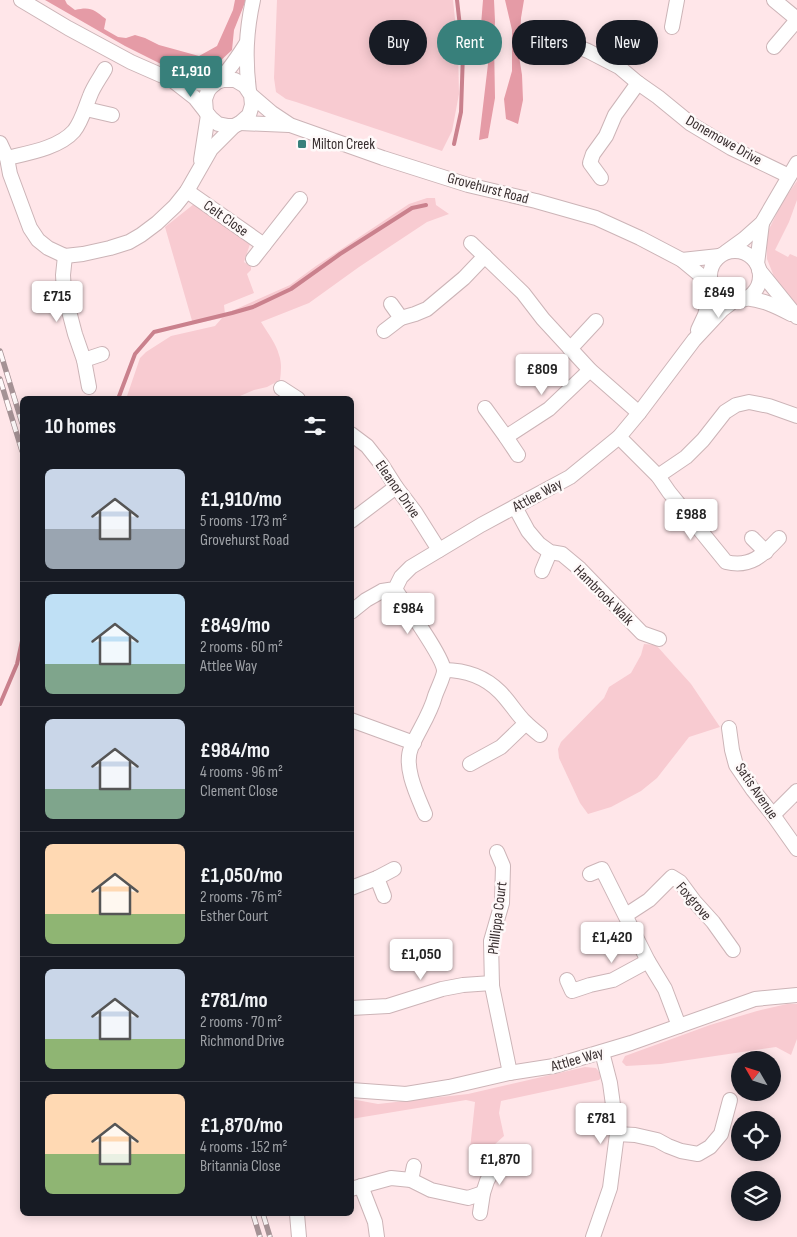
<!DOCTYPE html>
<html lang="en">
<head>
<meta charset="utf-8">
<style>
  body { margin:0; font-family:"Sofia Sans Condensed",sans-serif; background:#242831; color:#f1f3f6; height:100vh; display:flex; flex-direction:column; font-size:19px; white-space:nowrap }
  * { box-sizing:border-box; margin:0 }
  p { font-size:16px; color:#9ea1a6 }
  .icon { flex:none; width:28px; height:28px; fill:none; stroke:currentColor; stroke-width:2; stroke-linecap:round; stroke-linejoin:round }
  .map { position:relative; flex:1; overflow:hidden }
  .details { position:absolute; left:20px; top:396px; width:334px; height:820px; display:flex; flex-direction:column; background:#171b24; border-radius:8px; box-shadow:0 2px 12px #0003 }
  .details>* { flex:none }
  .hud { position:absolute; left:369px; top:20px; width:352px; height:45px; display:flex; gap:10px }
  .needle { width:32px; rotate:309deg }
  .controls { position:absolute; left:731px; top:1051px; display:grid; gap:10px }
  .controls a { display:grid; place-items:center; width:50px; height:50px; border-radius:50%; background:#171b24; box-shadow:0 2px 12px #0003; font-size:25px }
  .price { position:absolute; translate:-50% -42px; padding:0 11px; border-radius:5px; background:#fff; color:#222; font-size:16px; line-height:32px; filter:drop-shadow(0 1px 2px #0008) }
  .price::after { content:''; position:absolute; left:50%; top:30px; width:15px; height:11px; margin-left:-8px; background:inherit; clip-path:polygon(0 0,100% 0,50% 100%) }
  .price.on { background:#38807b; color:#fff }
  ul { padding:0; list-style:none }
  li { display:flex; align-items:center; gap:15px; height:125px; padding:0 25px }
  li+li { border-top:1px solid #363941 }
  li span { display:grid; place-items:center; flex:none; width:140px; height:100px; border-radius:8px; color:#555 }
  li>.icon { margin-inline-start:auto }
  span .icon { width:60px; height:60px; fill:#fffc; stroke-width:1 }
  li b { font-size:21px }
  h2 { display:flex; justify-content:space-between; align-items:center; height:60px; padding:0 25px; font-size:21px }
  .tag { padding:0 18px; border-radius:22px; background:#171b24; box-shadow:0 2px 12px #0003; font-size:18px; line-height:45px }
  .tag.on { background:#38807b; color:#fff }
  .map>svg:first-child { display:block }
</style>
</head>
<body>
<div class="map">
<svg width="797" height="1237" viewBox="0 0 797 1237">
  <rect width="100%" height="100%" fill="#ffe6e9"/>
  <g fill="#f8cbd1">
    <polygon points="277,0 453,0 458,48 459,94 452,131 442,151 296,102 286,99 276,92 274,78"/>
    <polygon points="797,181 797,200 789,222 775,250 788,257 790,254 797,257 797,306 777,284 767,259 766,235 783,201"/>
    <path d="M427 198H435L436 205 449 214 427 222 359 267 309 303 261 322C267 332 276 343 279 355 282 363 281 372 280 380L267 387 254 390 233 399H126L140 358 146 352 171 336 215 326 222 318 193 324 165 227 194 204 250 244 244 262 251 267V270L247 274 254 293 224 305 225 314 290 285 316 266 409 204Z"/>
    <polygon points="644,644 656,645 691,684 720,727 689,737 657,778 641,791 611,807 588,814 580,803 559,758 558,749 561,742 604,698 609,687 631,673 641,655"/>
    <polygon points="787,1004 797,1004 797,1039 791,1055 776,1047 661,1064 626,1066 622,1062 625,1056 710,1025 757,1011"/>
    <path d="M585 1067 596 1068C599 1072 603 1076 599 1080L501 1101 499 1113 504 1136 494 1145H485L482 1151 470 1149 475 1102 466 1100 351 1119V1099L378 1104 468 1094Z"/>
  </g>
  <g fill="#e59ba6">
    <path d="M45 0H65L67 4 75 10C91 6 94 10 106 19L104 29 118 37 126 38 135 35 145 38 159 45 199 56 217 46 233 10 235 0H246L234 30 232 50 218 63 182 72 161 64 125 46Z"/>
    <polygon points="483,0 494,0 495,21 494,42 495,98 488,138 479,140 488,64 481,25"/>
    <polygon points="505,0 524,0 521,18 519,56 522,75 523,100 518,124 506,119 504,99 512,71 512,30"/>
  </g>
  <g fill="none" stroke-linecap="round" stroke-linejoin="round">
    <g stroke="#ca818d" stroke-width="4">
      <polyline points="454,144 461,112 463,53 457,0"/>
      <polyline points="118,399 135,354 154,332 232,313 253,307 291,289 340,254 412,208 426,205"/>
      <polyline points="0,704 17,664 22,641"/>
    </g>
    <defs>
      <g id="minor">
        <polyline points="21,0 68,28 131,62 172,80 195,98 206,112"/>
        <polyline points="774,0 797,19"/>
        <polyline points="672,27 677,0"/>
        <polyline points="568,43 588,51 619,67 638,83 658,97 691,124 731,148 789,176"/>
        <polyline points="774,47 797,20"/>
        <polyline points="175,80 193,83 214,84"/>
        <path d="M217 82C229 71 237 58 246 44"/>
        <path d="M249 91C245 58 246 32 253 0"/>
        <polyline points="251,95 252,105 249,115 240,123 234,126 228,126 218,124 211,118 206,112 205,99 208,91 211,87 217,82 223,80 235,80 245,86 251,95 272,113 290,125 383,158 468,185 536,201 596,218 640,238 682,260 711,284"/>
        <polyline points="86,109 112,115"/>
        <polyline points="240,123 289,125"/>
        <polyline points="0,143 7,158 10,174 30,228 38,240 48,248 65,256 83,254 110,248 129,242 141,235 157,223 175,206 187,191 211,149 234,126"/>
        <path d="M7 158C28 153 59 148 74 131 82 121 85 108 90 96 93 87 100 78 105 69"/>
        <polyline points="201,160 208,115"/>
        <polyline points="601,178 590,163 593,154 606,136 615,115 638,83"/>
        <polyline points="187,191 264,245"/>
        <polyline points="471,243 523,293 543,319 590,370 639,413"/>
        <circle cx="735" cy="276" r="25"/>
        <polyline points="726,252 744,239 762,223 797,163"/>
        <polyline points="65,256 63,275 64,292 75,334 84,360 89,387"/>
        <polyline points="253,259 300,199"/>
        <polyline points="682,260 719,256"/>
        <polyline points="757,264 762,223"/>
        <polyline points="759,270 797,317"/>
        <path d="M745 298C763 300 774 305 791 314"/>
        <polyline points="391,304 401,318"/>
        <polyline points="698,330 705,315 713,287"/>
        <polyline points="384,331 401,318 415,314 427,309 464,278 485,256"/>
        <polyline points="570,349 596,321"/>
        <polyline points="84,360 102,354"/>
        <polyline points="281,388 298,399"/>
        <polyline points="485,408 506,437 518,455"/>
        <polyline points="351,434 367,446 382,465 396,487 415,512 439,550"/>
        <polyline points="506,437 549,409 590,370"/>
        <path d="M619 437 658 476 669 492 726 562C751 568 763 555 779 538"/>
        <polyline points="658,476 686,457 703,440 725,412 736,405 749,402 769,406 797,416"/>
        <polyline points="515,507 528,531 539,544 550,552 562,554 580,569 642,633 659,639"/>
        <polyline points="351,521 396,487"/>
        <polyline points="752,538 766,552"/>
        <polyline points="542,571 550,552"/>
        <path d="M395 589C404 603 444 658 444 671 444 676 437 690 435 696 430 715 418 731 411 748 403 767 418 797 425 814"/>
        <polyline points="351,612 366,600 382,591 395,589 401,577 411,567 481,525 570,477 619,437 639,413 694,340 722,310 735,300"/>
        <path d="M444 670C465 670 485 677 500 692 509 701 516 713 525 722 530 727 535 731 540 735"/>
        <polyline points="351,720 414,743"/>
        <polyline points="729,728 732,750 736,765 753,790 773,815 797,849"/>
        <polyline points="470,764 501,747 526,723"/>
        <polyline points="773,815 797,791"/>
        <polyline points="497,852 503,866 502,903 491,941 492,986 510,1073"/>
        <polyline points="590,874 602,869 648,961 665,989 679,1026"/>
        <polyline points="377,878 384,896"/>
        <polyline points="351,888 377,878 394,869"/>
        <polyline points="626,915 649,900 672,877 680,882 694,901 713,922 733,950"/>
        <polyline points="567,980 572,991 590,985 613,980 648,961"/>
        <polyline points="351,1008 388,1006 442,989 463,985 492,983"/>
        <polyline points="351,1090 406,1094 449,1087 509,1073 554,1066 631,1043 755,999 797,995"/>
        <polyline points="617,1134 635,1135 657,1140 668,1146 681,1151 698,1154 710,1147 721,1134 730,1100"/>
        <polyline points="411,1180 414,1166"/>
        <polyline points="361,1186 375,1222 377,1237"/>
        <polyline points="351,1189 391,1178 411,1180 431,1190 468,1198 483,1193"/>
        <polyline points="480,1213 483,1193 487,1181 502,1152"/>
        <polyline points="297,1214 299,1237"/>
        <polyline points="593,1237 610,1188 617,1134 610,1083 602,1052"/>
      </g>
    </defs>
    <use href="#minor" stroke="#ccb4b7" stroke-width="16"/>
    <use href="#minor" stroke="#fff" stroke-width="14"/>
    <defs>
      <g id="rail">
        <polyline points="0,351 22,423"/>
        <polyline points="0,379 22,451"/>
        <polyline points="253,1214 260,1237"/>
        <polyline points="263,1214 270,1237"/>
      </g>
    </defs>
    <use href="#rail" stroke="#a59295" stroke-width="5.5"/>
    <use href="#rail" stroke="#fef9f9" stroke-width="4" stroke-dasharray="11" stroke-linecap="butt"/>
  </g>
  <rect fill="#38807b" stroke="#fef9f9" stroke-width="2" x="297" y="139" width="10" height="10" rx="2.5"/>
  <g text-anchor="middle" stroke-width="5" stroke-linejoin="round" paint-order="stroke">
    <g font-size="15" fill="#382e2f" stroke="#fef9f9">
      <text transform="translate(724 140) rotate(30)" y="5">Donemowe Drive</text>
      <text transform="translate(488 188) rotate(15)" y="5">Grovehurst Road</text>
      <text transform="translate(226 218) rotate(35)" y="5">Celt Close</text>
      <text transform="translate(398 489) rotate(55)" y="5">Eleanor Drive</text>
      <text transform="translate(537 495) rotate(-28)" y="5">Attlee Way</text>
      <text transform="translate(604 595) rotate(45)" y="5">Hambrook Walk</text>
      <text transform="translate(757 791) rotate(56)" y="5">Satis Avenue</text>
      <text transform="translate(694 901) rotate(49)" y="5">Foxgrove</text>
      <text transform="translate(497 918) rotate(-83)" y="5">Phillippa Court</text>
      <text transform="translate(577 1059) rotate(-16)" y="5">Attlee Way</text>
    </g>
    <g font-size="15" fill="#382e2f" stroke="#fef9f9" text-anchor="start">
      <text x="312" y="149">Milton Creek</text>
    </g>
  </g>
</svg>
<div class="controls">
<a><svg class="needle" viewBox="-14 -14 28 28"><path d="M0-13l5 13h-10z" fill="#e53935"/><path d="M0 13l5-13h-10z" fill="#9ea1a6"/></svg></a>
<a><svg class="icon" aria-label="locate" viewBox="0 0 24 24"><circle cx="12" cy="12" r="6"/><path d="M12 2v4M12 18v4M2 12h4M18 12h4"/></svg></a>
<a><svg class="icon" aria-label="layers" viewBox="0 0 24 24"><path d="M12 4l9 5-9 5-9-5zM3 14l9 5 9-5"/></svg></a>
</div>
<b class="price on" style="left:191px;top:98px">£1,910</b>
<b class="price" style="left:719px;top:319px">£849</b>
<b class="price" style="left:57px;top:323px">£715</b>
<b class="price" style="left:542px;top:396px">£809</b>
<b class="price" style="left:691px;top:541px">£988</b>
<b class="price" style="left:408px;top:635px">£984</b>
<b class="price" style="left:612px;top:964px">£1,420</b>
<b class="price" style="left:421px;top:981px">£1,050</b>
<b class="price" style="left:601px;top:1145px">£781</b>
<b class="price" style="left:500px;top:1186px">£1,870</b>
<div class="hud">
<a class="tag">Buy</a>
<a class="tag on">Rent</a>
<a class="tag">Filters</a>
<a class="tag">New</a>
</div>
<section class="details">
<h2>10 homes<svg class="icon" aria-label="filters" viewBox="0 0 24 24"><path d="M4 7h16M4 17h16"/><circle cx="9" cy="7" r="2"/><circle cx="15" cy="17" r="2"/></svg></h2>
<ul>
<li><span style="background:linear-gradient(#c9d6e8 60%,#9aa5b1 0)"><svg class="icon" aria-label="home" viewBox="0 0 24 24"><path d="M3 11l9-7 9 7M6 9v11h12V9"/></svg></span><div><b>£1,910/mo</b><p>5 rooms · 173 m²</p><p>Grovehurst Road</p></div></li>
<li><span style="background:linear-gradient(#bfe0f5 70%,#7fa58c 0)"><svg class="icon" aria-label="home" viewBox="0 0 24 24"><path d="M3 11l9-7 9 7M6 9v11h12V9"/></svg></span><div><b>£849/mo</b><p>2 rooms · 60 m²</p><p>Attlee Way</p></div></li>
<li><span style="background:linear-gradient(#c9d6e8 70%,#7fa58c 0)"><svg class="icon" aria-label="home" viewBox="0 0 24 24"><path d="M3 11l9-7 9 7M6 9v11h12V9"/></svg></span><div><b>£984/mo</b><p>4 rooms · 96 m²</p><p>Clement Close</p></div></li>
<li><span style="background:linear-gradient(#ffd9b3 70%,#8fb573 0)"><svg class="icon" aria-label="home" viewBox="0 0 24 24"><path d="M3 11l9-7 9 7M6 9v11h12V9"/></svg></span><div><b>£1,050/mo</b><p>2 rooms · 76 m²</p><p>Esther Court</p></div></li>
<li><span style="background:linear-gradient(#c9d6e8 70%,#8fb573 0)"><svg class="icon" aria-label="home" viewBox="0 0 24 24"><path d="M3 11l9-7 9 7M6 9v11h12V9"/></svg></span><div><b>£781/mo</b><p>2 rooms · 70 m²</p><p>Richmond Drive</p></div></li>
<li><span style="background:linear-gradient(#ffd9b3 60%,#8fb573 0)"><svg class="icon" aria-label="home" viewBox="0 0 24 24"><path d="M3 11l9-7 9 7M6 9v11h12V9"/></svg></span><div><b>£1,870/mo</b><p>4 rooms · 152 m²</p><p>Britannia Close</p></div></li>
</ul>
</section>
</div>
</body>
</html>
